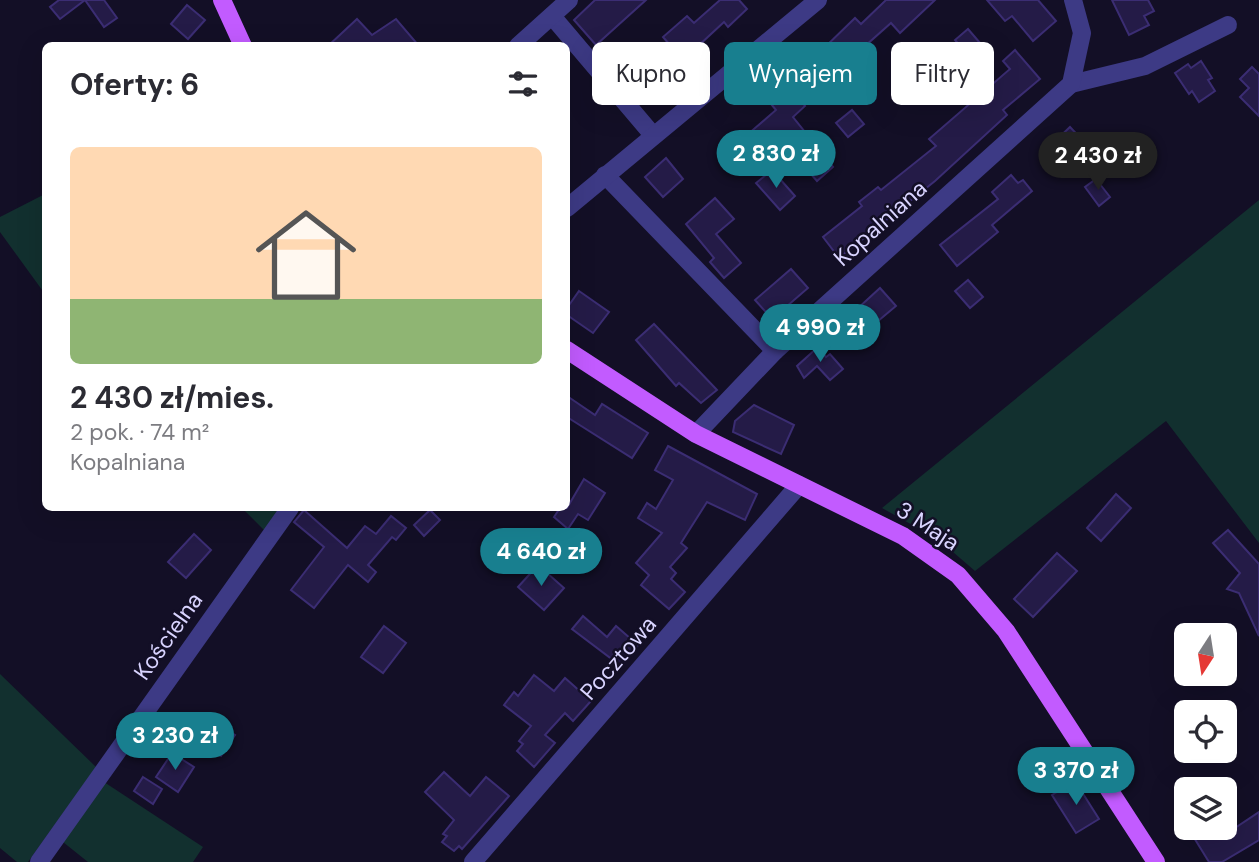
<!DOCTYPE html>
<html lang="pl">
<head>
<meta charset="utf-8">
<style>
  body { margin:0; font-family:"DM Sans",sans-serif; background:#f2f2f3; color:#2b2b33; height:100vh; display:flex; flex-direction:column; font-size:26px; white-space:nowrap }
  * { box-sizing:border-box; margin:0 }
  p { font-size:23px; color:#7c7c81 }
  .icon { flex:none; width:38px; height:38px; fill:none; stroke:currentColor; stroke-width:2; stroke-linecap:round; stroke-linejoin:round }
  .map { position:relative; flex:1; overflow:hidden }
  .details { position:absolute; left:42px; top:42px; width:528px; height:469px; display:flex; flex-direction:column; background:#fff; border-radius:10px; box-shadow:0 7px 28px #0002 }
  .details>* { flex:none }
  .guide { position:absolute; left:592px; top:42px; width:562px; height:63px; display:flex; gap:14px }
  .needle { width:46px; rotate:192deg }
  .tools { position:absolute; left:1174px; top:623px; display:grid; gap:14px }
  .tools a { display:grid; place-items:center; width:63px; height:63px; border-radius:10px; background:#fff; box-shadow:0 7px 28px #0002; font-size:35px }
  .price { position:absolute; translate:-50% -60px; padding:0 16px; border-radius:24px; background:#187f8f; color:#fff; font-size:23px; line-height:46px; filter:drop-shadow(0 2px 4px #0008) }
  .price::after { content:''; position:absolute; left:50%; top:42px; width:21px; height:16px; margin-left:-10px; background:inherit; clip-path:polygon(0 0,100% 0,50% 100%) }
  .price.current { background:#222; color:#fff }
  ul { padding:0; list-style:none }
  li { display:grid; align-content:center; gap:14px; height:371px; padding:0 28px }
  li span { display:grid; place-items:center; height:217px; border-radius:10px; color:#555 }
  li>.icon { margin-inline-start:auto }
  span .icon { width:126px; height:126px; fill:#fffc; stroke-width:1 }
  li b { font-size:30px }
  h2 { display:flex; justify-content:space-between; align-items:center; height:84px; padding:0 28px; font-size:30px }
  .tag { padding:0 24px; border-radius:10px; background:#fff; box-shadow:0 7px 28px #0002; font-size:24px; line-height:63px }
  .tag.current { background:#187f8f; color:#fff }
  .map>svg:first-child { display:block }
</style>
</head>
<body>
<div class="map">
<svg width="1259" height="862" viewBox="0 0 1259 862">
  <rect width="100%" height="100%" fill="#130f26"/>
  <g fill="#12302f">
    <polygon points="45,194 45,294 0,232 0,217"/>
    <polygon points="1259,200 1259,543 1166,421 975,571 939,540 882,508"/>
    <polygon points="242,508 287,508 267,533"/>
    <polygon points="0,674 96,767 28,862 17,862 0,848"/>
    <polygon points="104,782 203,847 193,862 88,862 63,842"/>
  </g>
  <g fill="#241b47" stroke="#3b2d73" stroke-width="2">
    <polygon points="59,0 85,0 60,19 50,7"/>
    <polygon points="85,0 104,0 117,18 104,27"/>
    <polygon points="595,0 646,0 596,45 574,20"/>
    <polygon points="720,0 739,0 747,9 728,27 724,22 683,60 663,37 687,16 694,23"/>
    <polygon points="886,0 935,0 900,33 891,23 802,102 805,106 793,117 833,167 817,181 784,143 760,164 740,141 776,110 767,99 798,72 796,69 816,51 818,54 855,18 861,24"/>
    <polygon points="987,0 1038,0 1056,21 1033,41 1012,16 1005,21"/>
    <polygon points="1112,0 1148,0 1154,11 1144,16 1149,25 1129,35"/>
    <polygon points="187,5 205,20 188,39 171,24"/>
    <polygon points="357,19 372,35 396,19 419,46 328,46"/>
    <polygon points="968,29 980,43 967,54 955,40"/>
    <polygon points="1015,50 1040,79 1003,110 1007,115 935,181 839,258 823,237 862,206 859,202 878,187 881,190 936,146 929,139 1010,69 1003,61"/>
    <polygon points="1201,61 1212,78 1208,80 1215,91 1199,102 1192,91 1189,94 1175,73 1188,64 1191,68"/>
    <polygon points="1252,67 1259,74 1259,116 1240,97 1249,88 1240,79"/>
    <polygon points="919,73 929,85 914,98 904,86"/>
    <polygon points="852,110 864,124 848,137 836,123"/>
    <polygon points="1070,127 1086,144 1067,162 1051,145"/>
    <polygon points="666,158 683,179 663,197 645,177"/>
    <polygon points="772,170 795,196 780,210 756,183"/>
    <polygon points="1011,175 1018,183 1023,180 1032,191 992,225 998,232 957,266 940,245 998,199 992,192"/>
    <polygon points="1096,179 1110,197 1099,206 1085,187"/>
    <polygon points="715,198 734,219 716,234 741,263 724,278 710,262 714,258 686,224"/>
    <polygon points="791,269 808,288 772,319 755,300"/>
    <polygon points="968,280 983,297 970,308 955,291"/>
    <polygon points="880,288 896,306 872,326 857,309"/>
    <polygon points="579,291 609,312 593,333 567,315 567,308"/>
    <polygon points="654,324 717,390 701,403 679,383 676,386 636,340"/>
    <polygon points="818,347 826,357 830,354 843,369 830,380 817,366 804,378 797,366"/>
    <polygon points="567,396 595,415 602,404 648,433 632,458 567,417"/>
    <polygon points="754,405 794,425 781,454 733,432 735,421"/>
    <polygon points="668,446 757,494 745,520 707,502 681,543 687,548 670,567 676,573 671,579 685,592 669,609 641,585 649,575 636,563 662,533 638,518 647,503 656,509 673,480 655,470"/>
    <polygon points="584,479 605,493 588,520 578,514 568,529 554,517 560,508 567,508"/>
    <polygon points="1116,494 1131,508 1101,541 1087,528"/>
    <polygon points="304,510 347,548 365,526 376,534 391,516 406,528 396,540 392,537 368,565 376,572 368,582 348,565 314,608 291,590 324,547 294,522"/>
    <polygon points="430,510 440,520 424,536 414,525"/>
    <polygon points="1228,530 1259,564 1259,636 1239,593 1227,589 1240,573 1213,543"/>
    <polygon points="194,534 211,550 186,578 168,562"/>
    <polygon points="1057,553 1077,571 1033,617 1014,599"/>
    <polygon points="538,565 564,588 544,610 518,587"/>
    <polygon points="583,616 607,637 616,626 638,645 621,666 572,629"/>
    <polygon points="384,626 406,643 383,673 361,657"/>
    <polygon points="534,675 554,691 565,678 591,701 573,721 565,713 545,735 555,743 534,767 517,751 523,744 519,741 531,726 504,705 514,692 518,696"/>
    <polygon points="214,721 235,735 221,756 199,742"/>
    <polygon points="172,753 194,767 178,792 156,777"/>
    <polygon points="444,772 470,796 486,777 509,796 462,849 459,846 454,851 442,842 447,836 443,834 454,820 425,792"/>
    <polygon points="143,777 162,789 153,804 134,791"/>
    <polygon points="1075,781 1099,819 1076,833 1052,795"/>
    <polygon points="1259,812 1259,840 1222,862 1209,862 1188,828 1226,828 1229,832"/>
  </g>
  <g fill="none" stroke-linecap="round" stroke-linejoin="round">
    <g stroke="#3d3a85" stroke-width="18">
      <polyline points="552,16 652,134"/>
      <polyline points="518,46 569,0"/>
      <polyline points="1071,84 1145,66 1228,25"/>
      <polyline points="605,175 775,351"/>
      <polyline points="567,208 818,0"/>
      <polyline points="696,434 775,351 1071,84 1082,33 1073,0"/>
      <polyline points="39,862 290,508"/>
      <polyline points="473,862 799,485"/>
    </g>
    <g stroke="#c25bff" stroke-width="18">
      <polyline points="222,0 243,46"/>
      <polyline points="567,350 696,434 903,536 958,575 1006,631 1156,862"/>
    </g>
  </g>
  <g text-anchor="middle" stroke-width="5" stroke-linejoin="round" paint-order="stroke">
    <g font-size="23" fill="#d9d4ff" stroke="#130f26">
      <text transform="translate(880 223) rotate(-42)" y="8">Kopalniana</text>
      <text transform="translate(928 526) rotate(33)" y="8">3 Maja</text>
      <text transform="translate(168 636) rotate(-55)" y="8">Kościelna</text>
      <text transform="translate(618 658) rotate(-49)" y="8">Pocztowa</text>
    </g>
  </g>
</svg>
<div class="tools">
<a><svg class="needle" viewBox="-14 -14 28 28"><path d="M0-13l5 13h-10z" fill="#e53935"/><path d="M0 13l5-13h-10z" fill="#7c7c81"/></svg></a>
<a><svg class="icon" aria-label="locate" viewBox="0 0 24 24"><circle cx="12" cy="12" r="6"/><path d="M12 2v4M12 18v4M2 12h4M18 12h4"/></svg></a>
<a><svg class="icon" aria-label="layers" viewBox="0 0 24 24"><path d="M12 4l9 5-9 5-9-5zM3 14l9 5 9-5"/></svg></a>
</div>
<b class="price" style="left:776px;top:190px">2 830 zł</b>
<b class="price current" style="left:1098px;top:192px">2 430 zł</b>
<b class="price" style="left:820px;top:364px">4 990 zł</b>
<b class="price" style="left:541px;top:588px">4 640 zł</b>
<b class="price" style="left:175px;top:772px">3 230 zł</b>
<b class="price" style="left:1076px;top:807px">3 370 zł</b>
<div class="guide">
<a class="tag">Kupno</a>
<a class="tag current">Wynajem</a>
<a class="tag">Filtry</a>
</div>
<section class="details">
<h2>Oferty: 6<svg class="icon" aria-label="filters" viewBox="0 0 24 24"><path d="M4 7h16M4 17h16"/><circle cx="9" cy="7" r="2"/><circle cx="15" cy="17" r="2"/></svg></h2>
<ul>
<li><span style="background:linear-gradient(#ffd9b3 70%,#8fb573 0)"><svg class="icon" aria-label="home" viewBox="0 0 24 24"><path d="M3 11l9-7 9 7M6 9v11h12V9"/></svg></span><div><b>2 430 zł/mies.</b><p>2 pok. · 74 m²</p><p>Kopalniana</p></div></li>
</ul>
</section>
</div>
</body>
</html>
